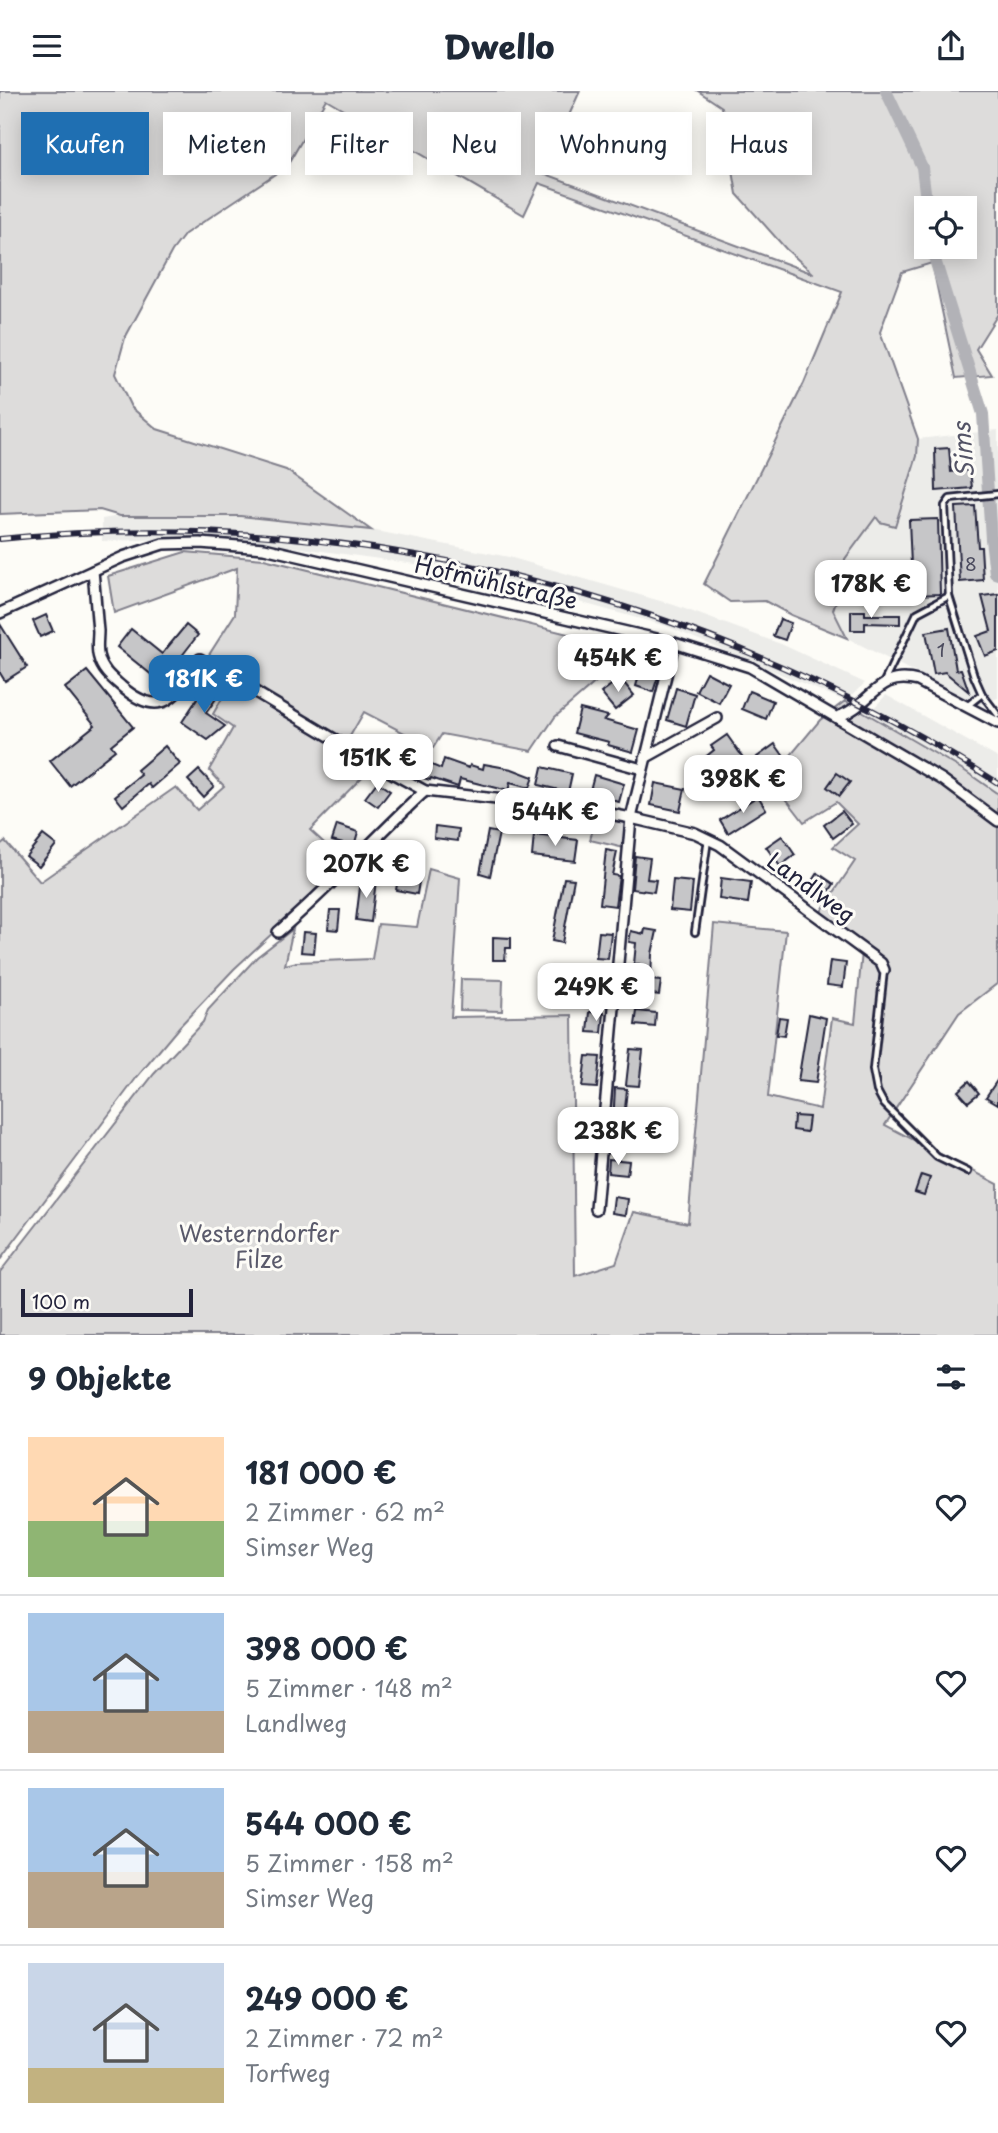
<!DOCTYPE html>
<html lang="de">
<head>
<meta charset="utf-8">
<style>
  body { margin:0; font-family:"Playpen Sans",sans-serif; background:#f6f6f7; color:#1f2937; height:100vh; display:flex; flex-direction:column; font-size:26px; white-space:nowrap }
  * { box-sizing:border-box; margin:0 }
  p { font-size:23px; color:#747a83 }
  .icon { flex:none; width:38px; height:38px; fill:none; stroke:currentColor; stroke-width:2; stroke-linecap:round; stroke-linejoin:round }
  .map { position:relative; height:1244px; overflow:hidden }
  .side { display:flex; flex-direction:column; background:#fff; flex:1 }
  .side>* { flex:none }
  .banner { position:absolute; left:21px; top:21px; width:957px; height:63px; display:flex; gap:14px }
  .buttons { position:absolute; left:914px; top:105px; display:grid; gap:14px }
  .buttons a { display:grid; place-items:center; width:63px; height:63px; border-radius:0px; background:#fff; box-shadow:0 4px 18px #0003; font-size:35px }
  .scale { position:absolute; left:21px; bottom:18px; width:172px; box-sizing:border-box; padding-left:7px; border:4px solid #22223b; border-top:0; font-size:19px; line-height:24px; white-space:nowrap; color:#22223b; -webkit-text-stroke:5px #fdfcf7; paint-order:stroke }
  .price { position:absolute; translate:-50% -60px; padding:0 16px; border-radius:14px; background:#fff; color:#222; font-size:23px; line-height:46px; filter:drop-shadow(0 2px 4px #0008) }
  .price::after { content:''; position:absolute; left:50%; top:42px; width:21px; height:16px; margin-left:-10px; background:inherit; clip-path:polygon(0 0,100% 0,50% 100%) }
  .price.current { background:#1f6fb2; color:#fff }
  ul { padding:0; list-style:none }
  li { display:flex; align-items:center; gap:21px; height:175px; padding:0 28px }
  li+li { border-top:2px solid #e0e1e3 }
  li span { display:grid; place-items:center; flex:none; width:196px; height:140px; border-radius:0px; color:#555 }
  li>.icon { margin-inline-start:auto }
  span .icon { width:84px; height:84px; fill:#fffc; stroke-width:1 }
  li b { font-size:30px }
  h2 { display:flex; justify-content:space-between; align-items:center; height:84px; padding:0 28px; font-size:30px }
  .pill { padding:0 24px; border-radius:0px; background:#fff; box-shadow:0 4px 18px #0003; font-size:24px; line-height:63px }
  .pill.current { background:#1f6fb2; color:#fff }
  header { display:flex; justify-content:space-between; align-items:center; height:91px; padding:0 28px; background:#fff; font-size:32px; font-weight:800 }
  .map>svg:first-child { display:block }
</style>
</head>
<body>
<header><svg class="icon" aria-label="menu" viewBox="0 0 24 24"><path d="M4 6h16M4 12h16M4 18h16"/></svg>Dwello<svg class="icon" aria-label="share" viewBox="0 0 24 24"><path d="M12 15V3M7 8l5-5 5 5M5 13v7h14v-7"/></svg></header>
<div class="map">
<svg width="998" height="1244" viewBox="0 0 998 1244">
  <rect width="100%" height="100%" fill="#fdfcf7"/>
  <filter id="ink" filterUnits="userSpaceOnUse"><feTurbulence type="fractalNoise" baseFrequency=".0143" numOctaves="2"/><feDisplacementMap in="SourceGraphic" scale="14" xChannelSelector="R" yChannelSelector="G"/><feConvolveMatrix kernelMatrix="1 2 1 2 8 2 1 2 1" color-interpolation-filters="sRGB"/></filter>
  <g filter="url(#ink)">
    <g fill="#ecece9">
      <polygon points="998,339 998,607 979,614 847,547 833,520 842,494 845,468 877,425 880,431 895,434 917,365 918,348"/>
      <polygon points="120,425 240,425 371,439 509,466 674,514 781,553 865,592 845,610 666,535 539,500 422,474 244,449 207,447 102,450 102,428"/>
      <polygon points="886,604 998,667 998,703 965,680 867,624"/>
    </g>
    <g fill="#dddcdb" stroke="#807f8b" stroke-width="2" fill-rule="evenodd">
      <path d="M0 0H580L543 82 814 183 786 158 737 103 722 16 698 0H998V223L976 258 992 284 956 287 932 172 902 181 880 241 918 348 917 365 895 435 880 431 876 426 845 468 842 493 833 519 847 547 791 524 765 510 730 511 704 493 804 292 842 201 539 92 524 124 326 8 287 75 185 143 172 160 125 247 115 283 131 316 157 338 286 379 371 439 240 425H120L100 419 0 423ZM964 117V156H926V117Z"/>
      <polygon points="185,461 264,468 633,559 555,626 532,660 442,643 433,657 364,621 346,652 207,567 235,523 237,477 114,522 108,485"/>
      <polygon points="231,592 372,676 310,739 347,773 234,878 179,936 137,986 0,1169 0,754 5,750 40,791 176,696 197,719 224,695 209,679 233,637 213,623"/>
      <polygon points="845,610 965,680 998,703 998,892 959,922 885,1034 998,1093 998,1244 0,1244 0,1181 154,983 203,931 208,919 257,866 293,838 285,874 297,871 372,868 378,833 417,836 429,778 460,787 451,926 572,924 575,1185 616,1172 634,1121 688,1132 714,833 786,840 768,1006 820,1018 832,927 855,932 862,861 816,828 855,770 833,756 858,733 836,711 804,731 771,688 820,629"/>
      <polygon points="596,725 625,732 624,757 590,749"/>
      <polygon points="461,888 503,889 502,920 460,919"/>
    </g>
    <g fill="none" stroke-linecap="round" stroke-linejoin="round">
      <g stroke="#b2b2b7" stroke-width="12">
        <polyline points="886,0 922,76 927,117"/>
        <polyline points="931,156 983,323 991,448 995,482 998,483"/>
      </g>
    </g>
    <g fill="#c6c6c8" stroke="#22223b" stroke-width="2">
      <polygon points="949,357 951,381 970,379 972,397 936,400 935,358"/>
      <polygon points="975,415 978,456 981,456 983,489 960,491 956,416"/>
      <polygon points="938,428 940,503 915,504 915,497 890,498 888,476 911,474 909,429"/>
      <polygon points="998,503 998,560 985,565 977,545 991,540 982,505"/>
      <polygon points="851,520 865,520 865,524 900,524 900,533 865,532 865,539 851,539"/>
      <polygon points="46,524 53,540 40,546 33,530"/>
      <polygon points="780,528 791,532 785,549 773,545"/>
      <polygon points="0,533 27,576 5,590 0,582"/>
      <polygon points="186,534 198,544 174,575 181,581 168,597 117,556 131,538 162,563"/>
      <polygon points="949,537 956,579 961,578 969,601 945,581 934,583 926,541"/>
      <polygon points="643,570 661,576 653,601 636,595"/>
      <polygon points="87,580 133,636 111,654 115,659 70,695 50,670 95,634 65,597"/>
      <polygon points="706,581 729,593 719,612 696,600"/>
      <polygon points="620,587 634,604 615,619 601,602"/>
      <polygon points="207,593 220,602 206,622 225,635 208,649 182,631"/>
      <polygon points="676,597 695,603 686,635 667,629"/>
      <polygon points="749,600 773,610 766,628 742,618"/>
      <polygon points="580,618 608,625 604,629 639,639 633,661 608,654 609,651 574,642"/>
      <polygon points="727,644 744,668 717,686 720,689 705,701 688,680 714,659 711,655"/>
      <polygon points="775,653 785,667 767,680 757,666"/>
      <polygon points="165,655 180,673 152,697 149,693 123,715 115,705 141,684 137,679"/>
      <polygon points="400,655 423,667 422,670 441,678 444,668 469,677 470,674 483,678 484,673 512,678 533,686 529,697 510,692 508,700 460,688 458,696 431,687 430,689 414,684 391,671"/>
      <polygon points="542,676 572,683 568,701 538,694"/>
      <polygon points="199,679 214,695 203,706 188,689"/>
      <polygon points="837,682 850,691 839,705 827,696"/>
      <polygon points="594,684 624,693 619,711 589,703"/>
      <polygon points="377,691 390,700 378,716 365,707"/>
      <polygon points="655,692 685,698 680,720 651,714"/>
      <polygon points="758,705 766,718 728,742 720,729"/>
      <polygon points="842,720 852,733 833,747 824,734"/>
      <polygon points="337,734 358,741 354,755 332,749"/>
      <polygon points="435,735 459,738 458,750 434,747"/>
      <polygon points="488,740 499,742 490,785 480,782"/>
      <polygon points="43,744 56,754 39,775 26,765"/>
      <polygon points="534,744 578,749 575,770 532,765"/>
      <polygon points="782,745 795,764 780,775 766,756"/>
      <polygon points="606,759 617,761 612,784 619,785 615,815 600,813"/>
      <polygon points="635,765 650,767 647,788 656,789 654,801 632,798"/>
      <polygon points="399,781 420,785 417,803 396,799"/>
      <polygon points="818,782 834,793 822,811 813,805 815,801 809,796"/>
      <polygon points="564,787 574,788 562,852 552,850"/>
      <polygon points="721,787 751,791 748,812 719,808"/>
      <polygon points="361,788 376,789 371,831 356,829"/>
      <polygon points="673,789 693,791 690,821 670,819"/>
      <polygon points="330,819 340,819 338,839 328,838"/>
      <polygon points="645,838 657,840 652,863 651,889 661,890 659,904 636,901 639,873 634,873 636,852 629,851 631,840 644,843"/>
      <polygon points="303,841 316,842 314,862 301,861"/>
      <polygon points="599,841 611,842 608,868 596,867"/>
      <polygon points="493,846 511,847 511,857 506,857 505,869 493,869"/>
      <polygon points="830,870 846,872 843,896 827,894"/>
      <polygon points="637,920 656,922 655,936 635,934"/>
      <polygon points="590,921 604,922 602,942 588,941"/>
      <polygon points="809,923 826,927 816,992 798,990"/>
      <polygon points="779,926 787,927 784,945 776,944"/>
      <polygon points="630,958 643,959 639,995 626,994"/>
      <polygon points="586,965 600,966 597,997 582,996"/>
      <polygon points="998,988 998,1013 986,1006"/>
      <polygon points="969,990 979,1002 968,1011 958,1000"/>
      <polygon points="615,997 627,998 625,1018 641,1020 639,1041 642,1042 640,1053 614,1050 616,1034 613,1033"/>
      <polygon points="582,1022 595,1023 593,1046 579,1045"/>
      <polygon points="794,1025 809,1026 807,1041 793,1039"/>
      <polygon points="609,1068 629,1070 627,1084 608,1082"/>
      <polygon points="921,1084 930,1087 924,1104 915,1101"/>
      <polygon points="614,1106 628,1108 626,1124 612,1122"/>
    </g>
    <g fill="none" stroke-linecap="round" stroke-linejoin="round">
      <defs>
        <g id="lane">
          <polyline points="998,403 950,408 945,415 949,505 974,585 982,603 998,624"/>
          <polyline points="883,593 917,522 949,505"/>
          <polyline points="967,615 982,603"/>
          <polyline points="695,841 708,748"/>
          <polyline points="884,879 873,979 877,1000 884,1013 937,1066 968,1081"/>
        </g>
        <g id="street">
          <path d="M93 480C95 500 96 520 98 540 98 549 96 559 99 567 102 580 113 588 122 596 163 631 178 603 200 568L376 673 425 700 584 718 631 727 674 552"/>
          <polyline points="0,522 123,466 163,453 200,452 264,457 674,552 750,576 943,689 998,730"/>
          <path d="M839 628 840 625C872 613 878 579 918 590L998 632"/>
          <polyline points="558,655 642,678"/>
          <polyline points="645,667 717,627"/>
          <path d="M278 841C330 797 375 746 425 700"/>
          <polyline points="596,1118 631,727 695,742 720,754 873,866 881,872 884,879"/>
        </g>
      </defs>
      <use href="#lane" stroke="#22223b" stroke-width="10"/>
      <use href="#street" stroke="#22223b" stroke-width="14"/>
      <use href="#lane" stroke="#fdfcf7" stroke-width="4.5"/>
      <use href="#street" stroke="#fdfcf7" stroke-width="9"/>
      <defs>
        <path id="rail" d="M0 448C347 412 705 504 998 692"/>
      </defs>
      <use href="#rail" stroke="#22223b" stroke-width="6"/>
      <use href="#rail" stroke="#fdfcf7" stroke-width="3.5" stroke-dasharray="10" stroke-linecap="butt"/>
    </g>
  </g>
  <g text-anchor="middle" stroke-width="6" stroke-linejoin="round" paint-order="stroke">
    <g font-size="19" fill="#4b4b5e">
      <text x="971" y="480">8</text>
      <text x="941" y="566">1</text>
    </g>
    <g font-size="23" fill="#22223b" stroke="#fdfcf7">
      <text transform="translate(496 492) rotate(13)" y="8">Hofmühlstraße</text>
      <text transform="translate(811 797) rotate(36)" y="8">Landlweg</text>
    </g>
    <g font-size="23" fill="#5a5a6b" stroke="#fdfcf7">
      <text x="259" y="1151">Westerndorfer<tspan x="259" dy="26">Filze</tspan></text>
    </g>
    <g font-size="24" font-style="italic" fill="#545466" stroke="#fdfcf7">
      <text transform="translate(964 359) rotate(-94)" y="8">Sims</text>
    </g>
  </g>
</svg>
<div class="buttons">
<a><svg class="icon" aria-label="locate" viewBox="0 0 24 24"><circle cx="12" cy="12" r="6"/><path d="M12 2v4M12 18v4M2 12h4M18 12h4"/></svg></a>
</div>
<div class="scale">100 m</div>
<b class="price" style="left:871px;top:529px">178K €</b>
<b class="price" style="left:618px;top:603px">454K €</b>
<b class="price current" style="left:204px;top:624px">181K €</b>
<b class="price" style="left:378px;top:703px">151K €</b>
<b class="price" style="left:743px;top:724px">398K €</b>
<b class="price" style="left:555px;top:757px">544K €</b>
<b class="price" style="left:366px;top:809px">207K €</b>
<b class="price" style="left:596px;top:932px">249K €</b>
<b class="price" style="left:618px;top:1076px">238K €</b>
<div class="banner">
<a class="pill current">Kaufen</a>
<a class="pill">Mieten</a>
<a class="pill">Filter</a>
<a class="pill">Neu</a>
<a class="pill">Wohnung</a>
<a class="pill">Haus</a>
</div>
</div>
<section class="side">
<h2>9 Objekte<svg class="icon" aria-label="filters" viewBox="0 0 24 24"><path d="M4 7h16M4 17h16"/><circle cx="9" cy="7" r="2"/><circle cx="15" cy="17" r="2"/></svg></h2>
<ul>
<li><span style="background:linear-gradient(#ffd9b3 60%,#8fb573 0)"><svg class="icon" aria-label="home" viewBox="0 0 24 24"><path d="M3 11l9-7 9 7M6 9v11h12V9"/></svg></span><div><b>181 000 €</b><p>2 Zimmer · 62 m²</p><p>Simser Weg</p></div><svg class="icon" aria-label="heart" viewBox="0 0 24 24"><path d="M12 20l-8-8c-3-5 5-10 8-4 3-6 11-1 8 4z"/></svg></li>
<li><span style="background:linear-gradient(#a9c7e8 70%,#b9a48a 0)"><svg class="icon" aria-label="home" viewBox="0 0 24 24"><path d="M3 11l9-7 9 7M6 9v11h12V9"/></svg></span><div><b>398 000 €</b><p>5 Zimmer · 148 m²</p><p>Landlweg</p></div><svg class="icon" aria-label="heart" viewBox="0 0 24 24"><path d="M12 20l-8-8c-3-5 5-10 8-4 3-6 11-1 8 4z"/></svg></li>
<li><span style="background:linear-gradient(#a9c7e8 60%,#b9a48a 0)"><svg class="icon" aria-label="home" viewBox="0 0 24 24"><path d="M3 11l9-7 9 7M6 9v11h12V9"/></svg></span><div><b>544 000 €</b><p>5 Zimmer · 158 m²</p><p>Simser Weg</p></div><svg class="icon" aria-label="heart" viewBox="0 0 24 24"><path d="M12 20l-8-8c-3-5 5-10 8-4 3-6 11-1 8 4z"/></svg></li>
<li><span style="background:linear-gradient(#c9d6e8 75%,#c2b280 0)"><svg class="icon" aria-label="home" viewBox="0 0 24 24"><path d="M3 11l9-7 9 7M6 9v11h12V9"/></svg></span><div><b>249 000 €</b><p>2 Zimmer · 72 m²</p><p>Torfweg</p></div><svg class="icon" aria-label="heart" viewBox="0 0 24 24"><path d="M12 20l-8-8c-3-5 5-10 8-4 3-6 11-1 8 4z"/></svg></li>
</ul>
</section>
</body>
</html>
